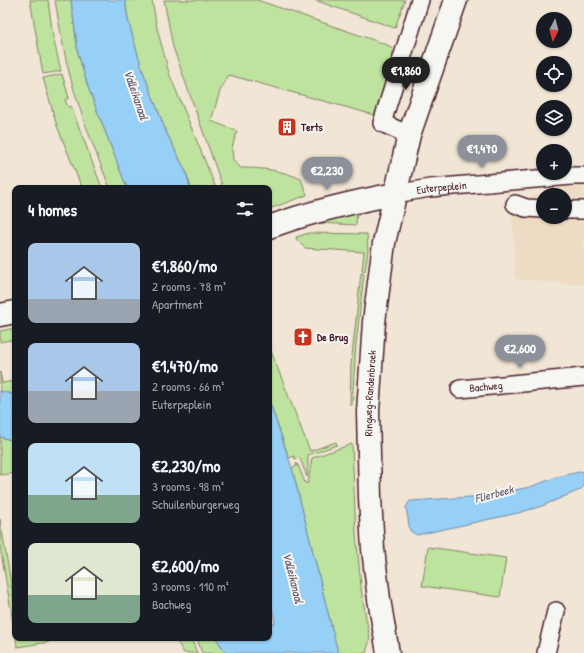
<!DOCTYPE html>
<html lang="en">
<head>
<meta charset="utf-8">
<style>
  body { margin:0; font-family:"Patrick Hand",sans-serif; background:#242831; color:#f1f3f6; height:100vh; display:flex; flex-direction:column; font-size:15px; white-space:nowrap }
  * { box-sizing:border-box; margin:0 }
  p { font-size:13px; color:#9ea1a6 }
  .icon { flex:none; width:22px; height:22px; fill:none; stroke:currentColor; stroke-width:2; stroke-linecap:round; stroke-linejoin:round }
  .map { position:relative; flex:1; overflow:hidden }
  .side { position:absolute; left:12px; top:185px; width:260px; height:456px; display:flex; flex-direction:column; background:#171b24; border-radius:8px; box-shadow:0 1px 3px #0004 }
  .side>* { flex:none }
  .needle { width:26px; rotate:186deg }
  .fabs { position:absolute; left:536px; top:12px; display:grid; gap:8px }
  .fabs a { display:grid; place-items:center; width:36px; height:36px; border-radius:50%; background:#171b24; box-shadow:0 1px 3px #0004; font-size:20px }
  .price { position:absolute; translate:-50% -34px; padding:0 9px; border-radius:14px; background:#8c9099; color:#fff; font-size:13px; line-height:26px; filter:drop-shadow(0 1px 2px #0008) }
  .price::after { content:''; position:absolute; left:50%; top:24px; width:12px; height:9px; margin-left:-6px; background:inherit; clip-path:polygon(0 0,100% 0,50% 100%) }
  .price.active { background:#222; color:#fff }
  ul { padding:0; list-style:none }
  li { display:flex; align-items:center; gap:12px; height:100px; padding:0 16px }
  li span { display:grid; place-items:center; flex:none; width:112px; height:80px; border-radius:8px; color:#555 }
  li>.icon { margin-inline-start:auto }
  span .icon { width:48px; height:48px; fill:#fffc; stroke-width:1 }
  li b { font-size:17px }
  h2 { display:flex; justify-content:space-between; align-items:center; height:48px; padding:0 16px; font-size:17px }
  .map>svg:first-child { display:block }
</style>
</head>
<body>
<div class="map">
<svg width="584" height="653" viewBox="0 0 584 653">
  <rect width="100%" height="100%" fill="#f1e6d6"/>
  <filter id="ink" filterUnits="userSpaceOnUse"><feTurbulence type="fractalNoise" baseFrequency=".025" numOctaves="2"/><feDisplacementMap in="SourceGraphic" scale="8" xChannelSelector="R" yChannelSelector="G"/><feConvolveMatrix kernelMatrix="1 2 1 2 8 2 1 2 1" color-interpolation-filters="sRGB"/></filter>
  <g filter="url(#ink)">
    <path fill="#eedbc3" fill-rule="evenodd" d="M561 185 584 186V285L515 279 512 206ZM543 195H565V217H543Z"/>
    <g fill="#bde39e" stroke="#848164">
      <polygon points="30,0 48,0 53,37 61,71 43,74"/>
      <path d="M55 0H71L78 53 88 87 127 188H110C97 156 84 123 74 90 65 61 60 30 55 0Z"/>
      <polygon points="125,0 152,0 157,28 169,73 216,188 191,188 186,172 167,134 142,69 128,20"/>
      <path d="M164 0H257L388 45 393 50 378 116 229 75 220 91 211 121 237 131 232 148 233 160 241 168C262 168 282 170 301 179L307 195 269 209V188H223L173 47Z"/>
      <polygon points="314,0 405,0 395,28"/>
      <polygon points="62,74 69,98 65,100 68,107 71,106 102,188 82,188 57,126 43,78"/>
      <polygon points="357,213 356,225 319,223 319,222"/>
      <polygon points="309,233 367,234 368,251 365,271 362,270 364,252 305,248 297,240 296,237"/>
      <polygon points="361,273 364,274 356,344 352,405 350,405 351,365"/>
      <polygon points="15,328 15,339 0,342 0,331"/>
      <polygon points="269,346 310,451 336,442 337,445 308,455 308,466 307,477 300,458 295,459 294,456 289,458 269,400"/>
      <polygon points="0,372 2,383 15,381 15,395 0,391"/>
      <polygon points="0,437 15,441 15,473 0,475"/>
      <polygon points="352,444 356,534 362,596 370,639 366,653 338,653 292,468 297,466 296,463 298,465 305,483 308,483 312,458"/>
      <polygon points="0,519 15,607 15,634 0,546"/>
      <polygon points="428,547 506,558 500,597 422,586"/>
      <polygon points="16,638 21,639 49,638 49,642 17,647"/>
      <polygon points="175,638 191,638 197,653 184,653"/>
      <polygon points="197,638 216,638 226,653 202,653"/>
    </g>
    <g fill="#97d0f7" stroke="#7889a5">
      <polygon points="71,0 125,0 128,20 142,69 167,134 186,172 190,188 127,188 88,87 78,53"/>
      <polygon points="0,391 15,395 15,441 0,437"/>
      <polygon points="269,400 292,468 338,653 226,653 216,638 269,638 269,626 275,623 269,594"/>
      <polygon points="584,471 584,486 580,490 542,506 518,513 417,535 410,531 406,507 410,501 485,496 530,487 560,476"/>
    </g>
    <g fill="none" stroke-linecap="round" stroke-linejoin="round">
      <defs>
        <g id="street">
          <polyline points="409,135 382,123 420,0"/>
          <path id="s1" d="M395 194 430 188 572 176H584"/>
          <polyline points="515,204 526,208 543,209"/>
          <polyline points="565,210 584,210"/>
          <path id="s2" d="M460 389 584 377"/>
          <polyline points="546,653 556,611"/>
        </g>
        <g id="secondary">
          <path d="M269 227C310 212 352 202 395 194"/>
          <polyline points="0,315 15,312"/>
          <path id="s3" d="M388 653 379 599 373 549 370 498 368 412 374 322 384 243 409 135 456 0"/>
        </g>
      </defs>
      <use href="#street" stroke="#4a1f2b" stroke-width="20"/>
      <use href="#secondary" stroke="#4a1f2b" stroke-width="25"/>
      <use href="#street" stroke="#f6f6f2" stroke-width="17"/>
      <use href="#secondary" stroke="#f6f6f2" stroke-width="22"/>
    </g>
  </g>
  <defs>
    <symbol id="building-square" viewBox="-11 -11 22 22"><rect x="-9" y="-9" width="18" height="18" rx="4" fill="#c8321e" stroke="#f6f6f2"/><path d="M-4-6H4V6H1V3H-1V6H-4ZM-2.5-4.3h1.7v1.8h-1.7ZM.8-4.3h1.7v1.8H.8ZM-2.5-1h1.7V.8h-1.7ZM.8-1h1.7V.8H.8Z" fill="#fff"/></symbol>
    <symbol id="church-square" viewBox="-11 -11 22 22"><rect x="-9" y="-9" width="18" height="18" rx="4" fill="#c8321e" stroke="#f6f6f2"/><path d="M-1.2-6h2.4v3.5h3.3v2.4h-3.3V6h-2.4V-.1h-3.3v-2.4h3.3Z" fill="#fff"/></symbol>
  </defs>
  <g fill-rule="evenodd">
    <use href="#building-square" x="276" y="116" width="22" height="22"/>
    <use href="#church-square" x="292" y="326" width="22" height="22"/>
  </g>
  <g text-anchor="middle" stroke-width="4" stroke-linejoin="round" paint-order="stroke">
    <g font-size="11" font-weight="bold" fill="#4a1f2b" stroke="#f6f6f2" text-anchor="start">
      <text x="301" y="131">Terts</text>
      <text x="317" y="341">De Brug</text>
    </g>
    <g font-size="11" fill="#4a1f2b" stroke="#f6f6f2">
      <text dy="4" stroke="none"><textPath href="#s1" startOffset="47">Euterpeplein</textPath></text>
      <text dy="4" stroke="none"><textPath href="#s2" startOffset="26">Bachweg</textPath></text>
      <text dy="4" stroke="none"><textPath href="#s3" startOffset="261">Ringweg-Randenbroek</textPath></text>
    </g>
    <g font-size="12" font-style="italic" fill="#615468" stroke="#f6f6f2">
      <text transform="translate(136 95) rotate(71)" y="4">Valleikanaal</text>
      <text transform="translate(494 494) rotate(-15)" y="4">Flierbeek</text>
      <text transform="translate(293 578) rotate(76)" y="4">Valleikanaal</text>
    </g>
  </g>
</svg>
<div class="fabs">
<a><svg class="needle" viewBox="-14 -14 28 28"><path d="M0-13l5 13h-10z" fill="#e53935"/><path d="M0 13l5-13h-10z" fill="#9ea1a6"/></svg></a>
<a><svg class="icon" aria-label="locate" viewBox="0 0 24 24"><circle cx="12" cy="12" r="6"/><path d="M12 2v4M12 18v4M2 12h4M18 12h4"/></svg></a>
<a><svg class="icon" aria-label="layers" viewBox="0 0 24 24"><path d="M12 4l9 5-9 5-9-5zM3 14l9 5 9-5"/></svg></a>
<a>+</a>
<a>−</a>
</div>
<b class="price active" style="left:406px;top:91px">€1,860</b>
<b class="price" style="left:482px;top:169px">€1,470</b>
<b class="price" style="left:327px;top:191px">€2,230</b>
<b class="price" style="left:520px;top:369px">€2,600</b>
<section class="side">
<h2>4 homes<svg class="icon" aria-label="filters" viewBox="0 0 24 24"><path d="M4 7h16M4 17h16"/><circle cx="9" cy="7" r="2"/><circle cx="15" cy="17" r="2"/></svg></h2>
<ul>
<li><span style="background:linear-gradient(#a9c7e8 70%,#9aa5b1 0)"><svg class="icon" aria-label="home" viewBox="0 0 24 24"><path d="M3 11l9-7 9 7M6 9v11h12V9"/></svg></span><div><b>€1,860/mo</b><p>2 rooms · 78 m²</p><p>Apartment</p></div></li>
<li><span style="background:linear-gradient(#a9c7e8 60%,#9aa5b1 0)"><svg class="icon" aria-label="home" viewBox="0 0 24 24"><path d="M3 11l9-7 9 7M6 9v11h12V9"/></svg></span><div><b>€1,470/mo</b><p>2 rooms · 66 m²</p><p>Euterpeplein</p></div></li>
<li><span style="background:linear-gradient(#bfe0f5 65%,#7fa58c 0)"><svg class="icon" aria-label="home" viewBox="0 0 24 24"><path d="M3 11l9-7 9 7M6 9v11h12V9"/></svg></span><div><b>€2,230/mo</b><p>3 rooms · 98 m²</p><p>Schuilenburgerweg</p></div></li>
<li><span style="background:linear-gradient(#dfe7d0 65%,#7fa58c 0)"><svg class="icon" aria-label="home" viewBox="0 0 24 24"><path d="M3 11l9-7 9 7M6 9v11h12V9"/></svg></span><div><b>€2,600/mo</b><p>3 rooms · 110 m²</p><p>Bachweg</p></div></li>
</ul>
</section>
</div>
</body>
</html>
